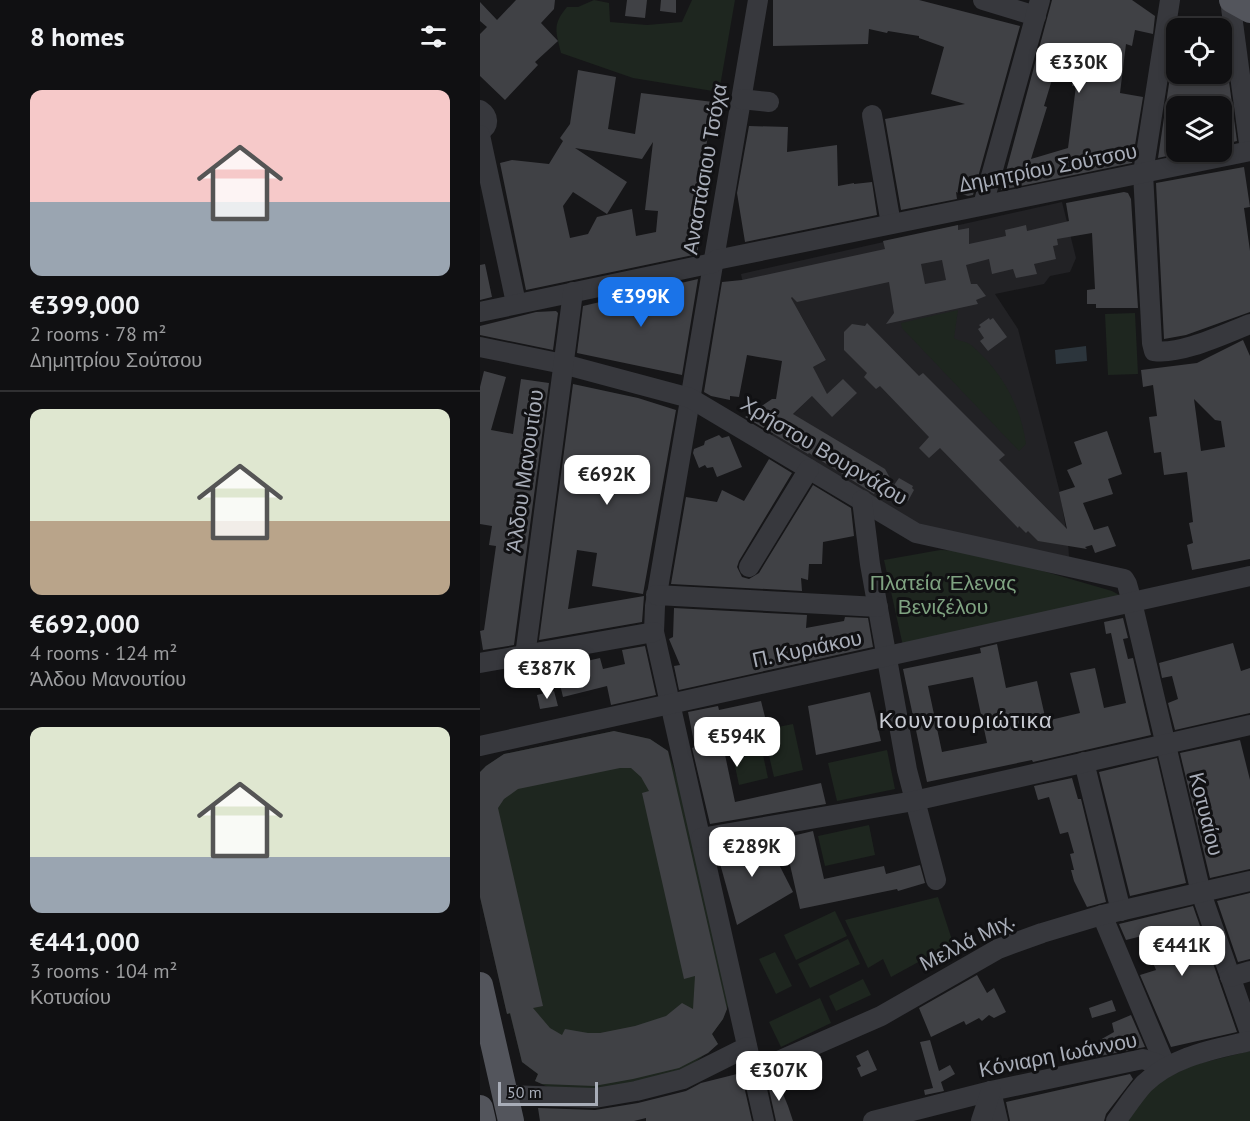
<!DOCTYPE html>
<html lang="en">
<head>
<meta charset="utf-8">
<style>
  body { margin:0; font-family:"PT Sans",sans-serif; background:#1e1e20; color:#f1f3f6; height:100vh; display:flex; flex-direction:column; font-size:22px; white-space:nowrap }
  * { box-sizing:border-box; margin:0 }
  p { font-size:20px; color:#9c9d9f }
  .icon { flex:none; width:33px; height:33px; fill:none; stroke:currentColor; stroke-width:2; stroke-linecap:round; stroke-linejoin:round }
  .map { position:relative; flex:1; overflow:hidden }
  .drawer { display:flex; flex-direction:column; background:#101012; width:480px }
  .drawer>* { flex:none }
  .controls { position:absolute; left:686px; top:18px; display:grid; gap:12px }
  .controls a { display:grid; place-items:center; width:66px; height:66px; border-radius:12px; background:#101012; box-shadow:0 3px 9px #0003,0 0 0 2px #303032; font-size:30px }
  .scale { position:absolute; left:18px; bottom:15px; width:100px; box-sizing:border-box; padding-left:6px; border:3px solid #a8adb8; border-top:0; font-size:16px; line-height:21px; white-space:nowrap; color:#a8adb8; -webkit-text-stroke:4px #111113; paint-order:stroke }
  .price { position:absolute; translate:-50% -51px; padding:0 14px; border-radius:12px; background:#fff; color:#222; font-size:20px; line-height:39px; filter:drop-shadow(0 2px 3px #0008) }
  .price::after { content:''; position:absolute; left:50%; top:36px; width:18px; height:14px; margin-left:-9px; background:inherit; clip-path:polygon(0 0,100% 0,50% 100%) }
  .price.active { background:#1a73e8; color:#fff }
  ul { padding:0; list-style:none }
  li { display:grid; align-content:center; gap:12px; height:318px; padding:0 30px }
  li+li { border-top:2px solid #303032 }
  li span { display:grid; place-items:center; height:186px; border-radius:12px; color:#555 }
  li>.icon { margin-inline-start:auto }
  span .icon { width:108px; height:108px; fill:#fffc; stroke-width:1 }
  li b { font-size:26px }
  h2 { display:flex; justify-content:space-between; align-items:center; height:72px; padding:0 30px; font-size:26px }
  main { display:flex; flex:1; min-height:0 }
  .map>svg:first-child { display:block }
</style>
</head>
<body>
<main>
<section class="drawer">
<h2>8 homes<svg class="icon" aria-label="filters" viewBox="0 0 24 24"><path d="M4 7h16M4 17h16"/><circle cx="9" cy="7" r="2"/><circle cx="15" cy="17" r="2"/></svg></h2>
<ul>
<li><span style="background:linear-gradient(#f6c9c9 60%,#9aa5b1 0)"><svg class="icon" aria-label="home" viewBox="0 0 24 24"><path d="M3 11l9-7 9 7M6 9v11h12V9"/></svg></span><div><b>€399,000</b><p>2 rooms · 78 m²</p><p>Δημητρίου Σούτσου</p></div></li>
<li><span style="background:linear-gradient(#dfe7d0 60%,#b9a48a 0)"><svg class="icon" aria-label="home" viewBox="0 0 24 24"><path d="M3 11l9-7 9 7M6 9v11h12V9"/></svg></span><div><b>€692,000</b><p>4 rooms · 124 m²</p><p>Άλδου Μανουτίου</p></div></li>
<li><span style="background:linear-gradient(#dfe7d0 70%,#9aa5b1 0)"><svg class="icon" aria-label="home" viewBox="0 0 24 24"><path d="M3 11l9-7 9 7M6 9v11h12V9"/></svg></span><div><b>€441,000</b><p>3 rooms · 104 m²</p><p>Κοτυαίου</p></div></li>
</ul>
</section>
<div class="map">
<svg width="770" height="1121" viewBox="0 0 770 1121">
  <rect width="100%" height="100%" fill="#161618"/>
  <polygon fill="#222225" points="582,202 596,258 590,272 570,276 564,284 515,294 538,329 580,493 588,542 589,557 436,525 290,437 342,386 333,367 346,360 320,314 269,315 261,274"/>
  <g fill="#1e261f">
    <path d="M114 0 129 3 130 22 167 25 202 22 212 0H255L239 92 153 78 81 53C76 31 72 25 87 7H98Z"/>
    <path d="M478 310 474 338C480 342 486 341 491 345 521 370 541 406 546 444L539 451 422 328 421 323Z"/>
    <polygon points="655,313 658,374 628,375 625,314"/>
    <polygon points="460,550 494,551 632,591 652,602 423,646 404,560"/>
    <polygon points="313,724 323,770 294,777 283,730"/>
    <polygon points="134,731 170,739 188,751 199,784 249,1003 243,1019 232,1034 238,1044 214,1063 192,1073 126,1089 72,1089 55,1081 58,1074 42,1062 30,1014 27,1014 0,897 0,772 6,766 24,754"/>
    <polygon points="278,732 288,778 259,785 249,738"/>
    <polygon points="407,750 415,789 357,801 348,763"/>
    <polygon points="389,825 395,855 345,866 338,836"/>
    <polygon points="458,897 473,943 411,977 403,959 388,968 365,920"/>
    <polygon points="355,911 367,936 316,960 304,935"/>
    <polygon points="368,939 380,964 330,988 318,964"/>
    <polygon points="295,952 312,986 296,994 279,959"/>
    <polygon points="383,979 391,995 356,1011 349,996"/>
    <polygon points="340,998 351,1023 301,1047 289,1022"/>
    <polygon points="770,1051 770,1121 647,1121 675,1084 713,1065"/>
  </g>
  <polygon fill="#2c353c" points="606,346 607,361 576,364 575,350"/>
  <g fill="#404145" fill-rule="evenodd">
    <polygon points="36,0 75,0 74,9 61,23 78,41 55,62 58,65 25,100 0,76 0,34 7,27 0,21 0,2 17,20"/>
    <polygon points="147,0 167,0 165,18 145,16"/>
    <polygon points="181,0 196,0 196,13 180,11"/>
    <polygon points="293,0 439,0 540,26 493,195 488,196 476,192 477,199 421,210 405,119 485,104 451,94 464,47 439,38 439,36 408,31 407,33 389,29 388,44 293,46"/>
    <path d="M572 0H652L675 16 673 34 655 30 652 46 646 44 640 93 663 97 652 163 521 190ZM574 73 593 76 592 86H596L588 148 551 159 567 107 564 106Z"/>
    <polygon points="694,50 696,50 696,74 748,74 757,141 741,145 741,106 696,106 696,154 678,158"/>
    <path d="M98 70 136 77 128 129 155 134 161 93 233 102 226 148 231 149 225 179H228L221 228H218V254L46 290 20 163 32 160 69 164 83 141 80 138 90 124ZM173 142 165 210 178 211 176 232 156 236 152 209 117 217 108 234 90 238 83 206 93 192 127 214 147 182 95 148 162 159Z"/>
    <polygon points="269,126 308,127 307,152 357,145 358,186 374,183 374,184 392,182 397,215 265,242 257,193"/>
    <polygon points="764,167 770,207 764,208 770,251 770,312 706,335 684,339 676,183"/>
    <path d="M644 192 648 193 651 199 658 308H616V304H607V290L615 289 612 233 577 239 578 245 573 246 576 259 554 264 557 274 536 278 533 269 512 274 509 259 486 265 491 284H497L506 296 496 300 498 304 406 324 414 313 409 282 317 302 312 297 311 298 346 360 333 367 347 394 363 379 377 393 352 417 332 396 313 414 405 469 414 485 419 478 433 486 432 488 434 490 428 501 400 485 394 494 329 453 328 454 265 417 292 399H296L302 361 267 355 259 397 250 396V400L231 396 224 392 242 282 262 280 405 249 403 241 478 225V230L489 228V244L526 236 525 230 546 225 547 231 589 221 586 203ZM462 260 466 280 445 284 441 264Z"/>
    <polygon points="5,264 12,297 0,300 0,265"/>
    <polygon points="218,279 202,375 97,353 103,306"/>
    <polygon points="76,311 78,313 73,350 0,335 0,326 56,312"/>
    <polygon points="509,318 510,320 513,318 527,337 508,351 500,341 504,338 498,329 501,327 499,325"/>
    <polygon points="387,323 439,376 443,373 525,455 519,460 587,529 579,492 595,487 587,470 602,464 594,442 627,431 642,474 628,479 633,494 603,503 614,530 628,526 636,546 615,553 612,545 605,547 607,549 558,541 548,531 546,533 539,526 538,528 460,448 449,458 439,448 449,437 400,386 396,389 384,377 387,373 364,350 364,332 372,324 385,326"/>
    <path d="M763 340 770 356V559L712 570 707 545 713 543 709 523 713 522 707 472 684 475 681 452 674 453 669 417 677 416 673 385 663 387 661 370 717 363ZM714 399 735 420 741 421 745 447 721 451Z"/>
    <polygon points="4,371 26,377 11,430 33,434 41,379 69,383 34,645 3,650 0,631 4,630 16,546 9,545 12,526 0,524 0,387"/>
    <path d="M93 384 158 398 196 410 163 594 112 586 117 553 97 550 88 609 164 596 162 622 59 640ZM111 460 152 468 150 490 108 482Z"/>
    <polygon points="239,435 242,438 249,436 262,467 237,477 233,467 227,468 225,465 219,468 213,453 214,449 224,445 225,441"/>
    <polygon points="289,459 312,473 259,561 257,567 262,577 269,579 279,573 333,485 371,508 374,536 343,542 342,564 329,564 328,580 321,578 322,591 191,584 206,497 237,502 242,490 264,501"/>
    <polygon points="194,608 327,615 326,628 364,621 365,617 388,618 393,647 199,690 194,666 200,665 189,639 193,637"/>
    <path d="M643 618 648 638 643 639 648 659 653 658 671 735 553 762 552 760 447 782 423 669 501 653 500 648 517 644 526 688 557 681 566 721 600 713 590 673 615 668 624 708 646 703 631 633 626 634 624 622ZM493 677 507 743 462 752 448 686Z"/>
    <polygon points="753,643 761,671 770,668 770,713 695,730 688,703 698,699 692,676 682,678 679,663"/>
    <polygon points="165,646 176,695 131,705 127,686 83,697 76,668 120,658 123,669 145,664 142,650"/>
    <polygon points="74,691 78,706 60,709 57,695"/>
    <polygon points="390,692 401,741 336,755 328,706"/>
    <polygon points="281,701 286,721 240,731 255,802 341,783 346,804 230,824 212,748 215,747 208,712 238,706 239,710"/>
    <path d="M134 731 170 739 188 751 247 1009 243 1019 232 1034 238 1044 228 1053 199 1068 153 1079 114 1086 62 1084 55 1081 58 1074 42 1062 30 1013 27 1014 0 897V772L6 766 24 754ZM140 768H151L161 777 169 791 162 793 204 979 215 976 213 1009 202 1003 186 1016 155 1026 120 1033H108L85 1029 82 1035 70 1028 53 1008 63 1006 18 808 24 799 38 789Z"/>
    <polygon points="760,740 770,780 770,869 730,878 700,753"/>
    <polygon points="677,758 706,883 650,896 619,772"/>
    <polygon points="592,778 598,799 601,799 626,902 607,907 594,881 591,870 594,870 590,854 594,853 588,832 580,834 569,797 558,800 554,786"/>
    <polygon points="333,831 344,879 404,866 406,874 440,865 445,883 418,891 417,889 320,909 304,838"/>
    <polygon points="286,839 313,892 257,925 236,849"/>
    <polygon points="770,893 770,959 758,962 737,901"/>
    <polygon points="713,906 757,1032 691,1047 660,975 676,970 662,936 646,940 639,924"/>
    <polygon points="497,975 507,993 514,988 526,1012 514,1018 509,1015 502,1021 499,1018 486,1025 484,1021 451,1037 439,1008"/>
    <polygon points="632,1000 636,1011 612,1018 609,1008"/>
    <polygon points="651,1015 665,1047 585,1063 583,1057 606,1048 634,1032 632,1023"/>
    <polygon points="450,1040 459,1071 470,1065 475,1074 461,1082 464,1091 445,1095 444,1090 453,1088 440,1042"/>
    <polygon points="388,1050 397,1070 381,1077 377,1068 381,1066 376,1056"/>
    <polygon points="261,1073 272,1121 166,1121 166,1118 154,1121 60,1121 58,1108 115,1110 158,1103 206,1091 221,1083"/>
    <polygon points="650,1074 653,1079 626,1114 624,1121 530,1121 526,1102"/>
    <polygon points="296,1077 308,1106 313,1121 296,1121 287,1080"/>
  </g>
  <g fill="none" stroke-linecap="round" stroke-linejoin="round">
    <g stroke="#37383d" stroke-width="20">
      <polyline points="278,0 175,606 174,632 284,1121"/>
      <polyline points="503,0 556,16"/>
      <path d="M690 0 663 173 672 343 674 351C701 355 744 334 770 324"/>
      <polyline points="750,0 770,151"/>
      <polyline points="261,99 289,102"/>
      <path d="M0 110C9 116 10 126 0 131"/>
      <polyline points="392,115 411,224"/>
      <polyline points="0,135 36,303"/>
      <polyline points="503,205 560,0"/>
      <polyline points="0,312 233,263 236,260 770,151"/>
      <polyline points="0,347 83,364 210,398 436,533 644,579 647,584 652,602 721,893 770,1033"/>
      <polyline points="382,500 390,564 427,770 456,880"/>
      <polyline points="269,567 329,469"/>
      <polyline points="176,595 398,607"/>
      <polyline points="45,656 93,292"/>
      <polyline points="0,663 174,632"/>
      <polyline points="0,746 770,576"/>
      <polyline points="604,762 641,911"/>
      <polyline points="221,838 434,801 770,725"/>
      <polyline points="622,915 686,1067"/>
      <polyline points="750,977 770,971"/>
      <polyline points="273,1072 401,1016 518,949 562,933 622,915 770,881"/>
      <polyline points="511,1091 518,1121"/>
      <polyline points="25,1095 115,1098 156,1091 203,1079 267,1047"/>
      <polyline points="393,1121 511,1091 663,1059 686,1067"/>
      <polyline points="501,1121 511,1091"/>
      <path d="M636 1121C645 1109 654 1095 664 1084 693 1056 732 1050 770 1041"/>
    </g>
    <g stroke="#53555c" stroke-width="26">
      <polyline points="752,0 770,10"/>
      <polyline points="0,985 31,1121"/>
      <polyline points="0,1108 3,1121"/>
    </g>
  </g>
  <g text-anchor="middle" stroke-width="6" stroke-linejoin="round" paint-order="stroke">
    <g font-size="21" fill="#a8adb8" stroke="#111113">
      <text transform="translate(568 168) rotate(-11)" y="7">Δημητρίου Σούτσου</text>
      <text transform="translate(225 169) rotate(-80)" y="7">Αναστάσιου Τσόχα</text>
      <text transform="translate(344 451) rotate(31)" y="7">Χρήστου Βουρνάζου</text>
      <text transform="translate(45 471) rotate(-82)" y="7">Άλδου Μανουτίου</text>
      <text transform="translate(327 649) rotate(-12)" y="7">Π. Κυριάκου</text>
      <text transform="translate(726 814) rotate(76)" y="7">Κοτυαίου</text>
      <text transform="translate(487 942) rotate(-27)" y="7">Μελλά Μιχ.</text>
      <text transform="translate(578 1055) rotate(-11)" y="7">Κόνιαρη Ιωάννου</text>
    </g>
    <g font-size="21" fill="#7fa381" stroke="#111113">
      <text x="463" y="590">Πλατεία Έλενας<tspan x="463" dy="24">Βενιζέλου</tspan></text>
    </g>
    <g font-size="22" letter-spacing="1.5" fill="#c9ccd4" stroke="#111113">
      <text x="486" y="728">Κουντουριώτικα</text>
    </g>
  </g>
</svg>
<div class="controls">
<a><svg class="icon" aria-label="locate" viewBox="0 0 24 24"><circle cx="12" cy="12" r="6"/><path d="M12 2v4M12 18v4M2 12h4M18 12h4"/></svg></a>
<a><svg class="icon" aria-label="layers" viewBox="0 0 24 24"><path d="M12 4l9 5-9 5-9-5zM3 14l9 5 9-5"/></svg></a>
</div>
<div class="scale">50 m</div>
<b class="price" style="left:599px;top:94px">€330K</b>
<b class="price active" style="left:161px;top:328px">€399K</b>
<b class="price" style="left:127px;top:506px">€692K</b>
<b class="price" style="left:67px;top:700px">€387K</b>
<b class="price" style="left:257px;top:768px">€594K</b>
<b class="price" style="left:272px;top:878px">€289K</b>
<b class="price" style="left:702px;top:977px">€441K</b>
<b class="price" style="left:299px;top:1102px">€307K</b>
</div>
</main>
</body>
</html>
